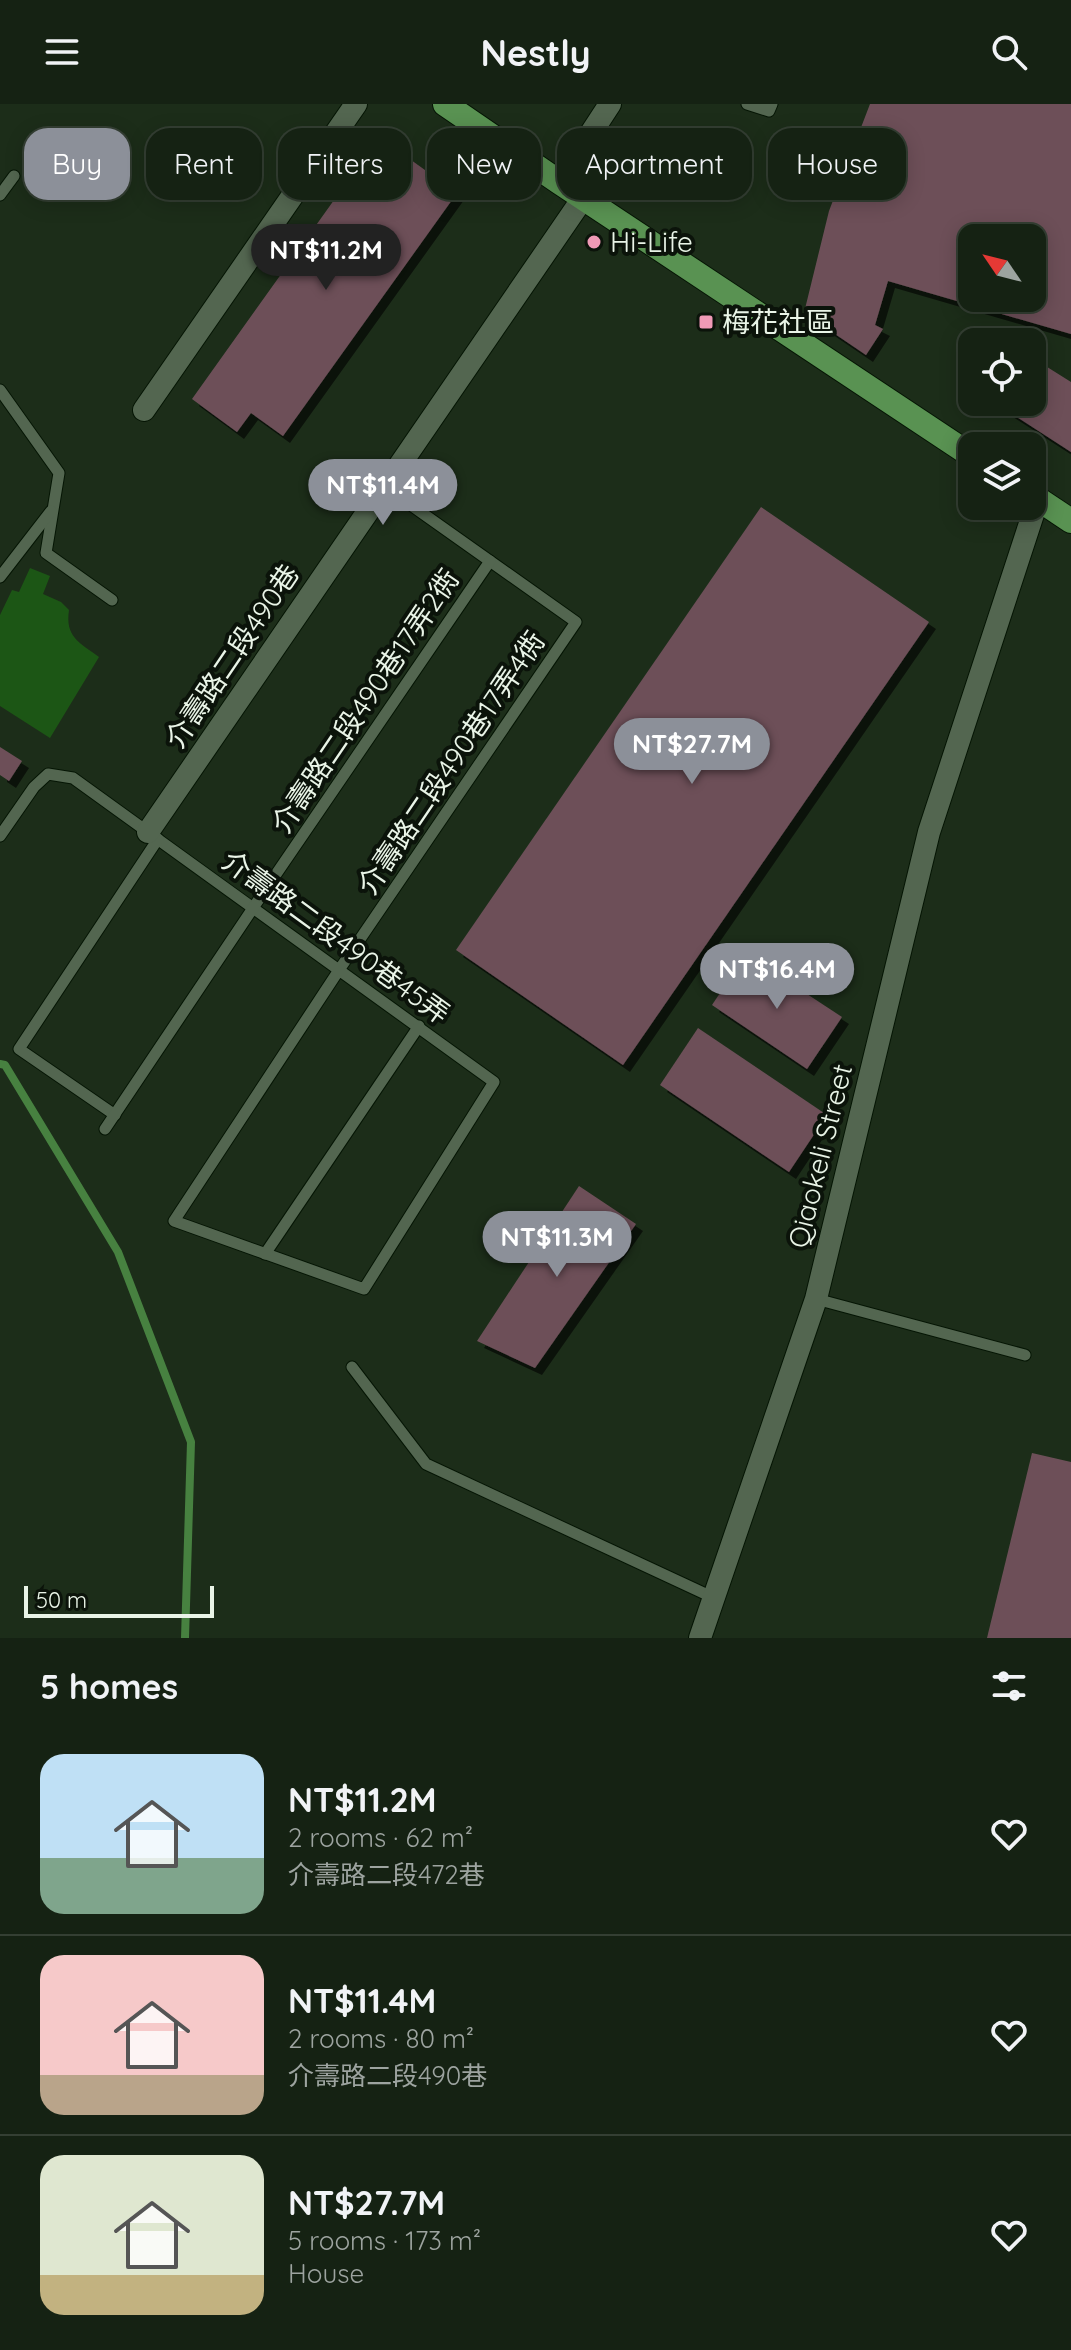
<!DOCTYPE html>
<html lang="en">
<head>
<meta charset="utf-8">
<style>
  body { margin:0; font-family:Quicksand,"Noto Sans TC",sans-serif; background:#1e2a1c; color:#f1f3f6; height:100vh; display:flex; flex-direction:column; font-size:30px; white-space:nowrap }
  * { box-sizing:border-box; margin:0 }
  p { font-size:26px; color:#9da4a0 }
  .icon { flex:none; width:44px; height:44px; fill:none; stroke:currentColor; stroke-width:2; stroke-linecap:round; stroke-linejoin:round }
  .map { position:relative; height:1534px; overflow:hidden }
  .drawer { display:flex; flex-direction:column; background:#152213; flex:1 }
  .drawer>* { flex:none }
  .banner { position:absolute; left:24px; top:24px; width:1024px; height:72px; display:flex; gap:16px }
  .needle { width:52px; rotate:305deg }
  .controls { position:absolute; left:958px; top:120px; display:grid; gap:16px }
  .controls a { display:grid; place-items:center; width:88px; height:88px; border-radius:16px; background:#152213; box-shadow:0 4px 20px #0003,0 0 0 2px #343f33; font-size:40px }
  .scale { position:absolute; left:24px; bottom:20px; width:190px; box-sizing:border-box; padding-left:8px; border:4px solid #e9f4e7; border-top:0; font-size:22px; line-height:28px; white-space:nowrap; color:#e9f4e7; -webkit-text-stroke:6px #0b130a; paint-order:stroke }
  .price { position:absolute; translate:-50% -68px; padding:0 18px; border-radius:28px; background:#8c9099; color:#fff; font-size:26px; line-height:52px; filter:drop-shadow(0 2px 4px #0008) }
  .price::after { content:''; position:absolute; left:50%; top:48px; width:24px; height:18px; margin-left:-12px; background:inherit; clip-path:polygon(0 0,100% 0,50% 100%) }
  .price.current { background:#222; color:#fff }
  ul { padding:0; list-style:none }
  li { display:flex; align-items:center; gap:24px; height:200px; padding:0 40px }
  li+li { border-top:2px solid #343f33 }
  li span { display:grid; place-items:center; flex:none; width:224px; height:160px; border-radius:24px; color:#555 }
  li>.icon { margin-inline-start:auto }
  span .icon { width:96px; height:96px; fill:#fffc; stroke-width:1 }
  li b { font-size:34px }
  h2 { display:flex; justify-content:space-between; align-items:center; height:96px; padding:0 40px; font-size:34px }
  .pill { padding:0 28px; border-radius:24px; background:#152213; box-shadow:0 4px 20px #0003,0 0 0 2px #343f33; font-size:28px; line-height:72px }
  .pill.current { background:#8c9099; color:#fff }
  header { display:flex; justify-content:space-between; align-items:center; height:104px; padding:0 40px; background:#152213; font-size:36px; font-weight:700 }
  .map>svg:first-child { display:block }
</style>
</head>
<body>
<header><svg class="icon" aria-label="menu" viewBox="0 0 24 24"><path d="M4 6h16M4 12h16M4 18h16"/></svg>Nestly<svg class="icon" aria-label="search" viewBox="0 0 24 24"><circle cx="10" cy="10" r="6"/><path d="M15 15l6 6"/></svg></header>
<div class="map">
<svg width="1071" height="1534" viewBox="0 0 1071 1534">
  <defs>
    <filter id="shadow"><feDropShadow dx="7" dy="7" stdDeviation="0" flood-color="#0009"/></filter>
  </defs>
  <rect width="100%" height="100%" fill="#1c2d19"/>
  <path fill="#1c5615" d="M30 464 50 472 43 490 61 498 69 506C65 533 79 538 99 553L50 634 0 602V511L12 486 19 488Z"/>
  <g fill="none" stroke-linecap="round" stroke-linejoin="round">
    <polyline stroke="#478140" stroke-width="8" points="0,960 5,961 118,1148 191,1338 185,1534"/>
  </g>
  <g fill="#6d5059" fill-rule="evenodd" filter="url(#shadow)">
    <path d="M870 0H1071V230L888 177 875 221 883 225 866 251 804 209 829 107ZM972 134H1032V194H972Z"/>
    <polygon points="379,33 457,89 283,332 251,309 237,328 192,295"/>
    <polygon points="1036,256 1071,278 1071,348 1006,306 1011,298 1032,298 1032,263"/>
    <polygon points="761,403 929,518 623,961 456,846"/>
    <polygon points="0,643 22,657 9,677 0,671"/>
    <polygon points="746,850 842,913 807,965 712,901"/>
    <polygon points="698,924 827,1011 789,1068 660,981"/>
    <polygon points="579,1082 636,1120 535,1264 477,1237"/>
    <polygon points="1032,1349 1071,1358 1071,1534 987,1534"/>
  </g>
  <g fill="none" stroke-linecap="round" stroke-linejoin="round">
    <defs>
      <g id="service">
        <polyline points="747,0 769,7 772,0"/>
        <polyline points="0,91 14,72"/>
        <polyline points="0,286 59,369 46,449 112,496"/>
        <polyline points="0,473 51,407"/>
        <polyline points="0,732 34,683 48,670 73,674 494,978 364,1185 174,1117 339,866 576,518 384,382"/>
        <polyline points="115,1011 19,945 158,735"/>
        <polyline points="105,1025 253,804 490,457"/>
        <polyline points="265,1150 419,922"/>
        <polyline points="816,1195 1025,1251"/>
        <polyline points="352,1263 426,1360 712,1493"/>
      </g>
      <g id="minor">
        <polyline points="559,78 610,0"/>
        <polyline points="144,306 356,0"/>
        <polyline points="148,728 583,94"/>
        <polyline points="700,1534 816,1195 929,728 1038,395"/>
      </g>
      <g id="primary">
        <polyline points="445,0 559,78 972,352"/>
        <polyline points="1032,391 1071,417"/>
      </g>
    </defs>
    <use href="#service" stroke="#051504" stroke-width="13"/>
    <use href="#minor" stroke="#051504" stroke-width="24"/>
    <use href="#primary" stroke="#051504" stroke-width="26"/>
    <use href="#service" stroke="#536650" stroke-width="11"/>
    <use href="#minor" stroke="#536650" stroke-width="22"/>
    <use href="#primary" stroke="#599252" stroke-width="24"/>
  </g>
  <g fill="#f09ab6" stroke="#0b130a" stroke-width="3">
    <circle cx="594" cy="138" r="8"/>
    <rect x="698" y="210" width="16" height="16" rx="4"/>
  </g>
  <g text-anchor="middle" stroke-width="8" stroke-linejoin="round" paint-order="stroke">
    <g font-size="28" fill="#e9f4e7" stroke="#0b130a" text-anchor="start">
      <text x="610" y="148">Hi-Life</text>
      <text x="722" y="228">梅花社區</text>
    </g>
    <g font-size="28" fill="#e9f4e7" stroke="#0b130a">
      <text transform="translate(232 552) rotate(-56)" y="10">介壽路二段490巷</text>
      <text transform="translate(365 597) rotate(-56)" y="10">介壽路二段490巷17弄2衖</text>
      <text transform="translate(451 659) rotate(-56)" y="10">介壽路二段490巷17弄4衖</text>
      <text transform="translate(336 833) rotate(36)" y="10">介壽路二段490巷45弄</text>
      <text transform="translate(820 1052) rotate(-76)" y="10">Qiaokeli Street</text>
    </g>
  </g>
</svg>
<div class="controls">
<a><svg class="needle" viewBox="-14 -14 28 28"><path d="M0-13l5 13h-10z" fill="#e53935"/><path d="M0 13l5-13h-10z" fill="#9da4a0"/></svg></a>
<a><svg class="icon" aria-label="locate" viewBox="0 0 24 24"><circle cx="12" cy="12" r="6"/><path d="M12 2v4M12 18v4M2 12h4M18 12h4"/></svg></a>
<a><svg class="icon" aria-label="layers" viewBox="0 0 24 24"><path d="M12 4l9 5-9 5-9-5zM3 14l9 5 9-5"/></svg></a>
</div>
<div class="scale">50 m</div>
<b class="price current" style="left:326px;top:188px">NT$11.2M</b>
<b class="price" style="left:383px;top:423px">NT$11.4M</b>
<b class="price" style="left:692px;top:682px">NT$27.7M</b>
<b class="price" style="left:777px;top:907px">NT$16.4M</b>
<b class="price" style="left:557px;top:1175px">NT$11.3M</b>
<div class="banner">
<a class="pill current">Buy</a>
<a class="pill">Rent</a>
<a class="pill">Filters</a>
<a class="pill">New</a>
<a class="pill">Apartment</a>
<a class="pill">House</a>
</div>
</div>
<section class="drawer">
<h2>5 homes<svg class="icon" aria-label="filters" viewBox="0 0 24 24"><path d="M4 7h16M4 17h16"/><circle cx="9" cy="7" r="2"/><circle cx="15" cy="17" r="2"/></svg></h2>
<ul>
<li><span style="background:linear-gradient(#bfe0f5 65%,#7fa58c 0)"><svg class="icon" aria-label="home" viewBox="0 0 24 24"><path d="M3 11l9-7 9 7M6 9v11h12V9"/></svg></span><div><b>NT$11.2M</b><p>2 rooms · 62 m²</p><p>介壽路二段472巷</p></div><svg class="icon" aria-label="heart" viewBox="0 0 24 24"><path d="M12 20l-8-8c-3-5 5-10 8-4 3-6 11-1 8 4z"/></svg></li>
<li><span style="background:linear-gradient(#f6c9c9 75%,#b9a48a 0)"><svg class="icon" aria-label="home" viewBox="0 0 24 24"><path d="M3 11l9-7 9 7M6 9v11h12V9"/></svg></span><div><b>NT$11.4M</b><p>2 rooms · 80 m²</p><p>介壽路二段490巷</p></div><svg class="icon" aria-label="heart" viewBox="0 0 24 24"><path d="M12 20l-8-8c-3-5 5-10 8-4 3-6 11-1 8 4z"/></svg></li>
<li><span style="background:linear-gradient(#dfe7d0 75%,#c2b280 0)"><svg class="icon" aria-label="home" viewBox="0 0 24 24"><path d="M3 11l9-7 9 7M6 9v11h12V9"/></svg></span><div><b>NT$27.7M</b><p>5 rooms · 173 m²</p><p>House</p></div><svg class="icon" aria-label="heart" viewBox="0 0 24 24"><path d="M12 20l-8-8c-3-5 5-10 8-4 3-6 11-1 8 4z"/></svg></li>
</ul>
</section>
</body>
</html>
